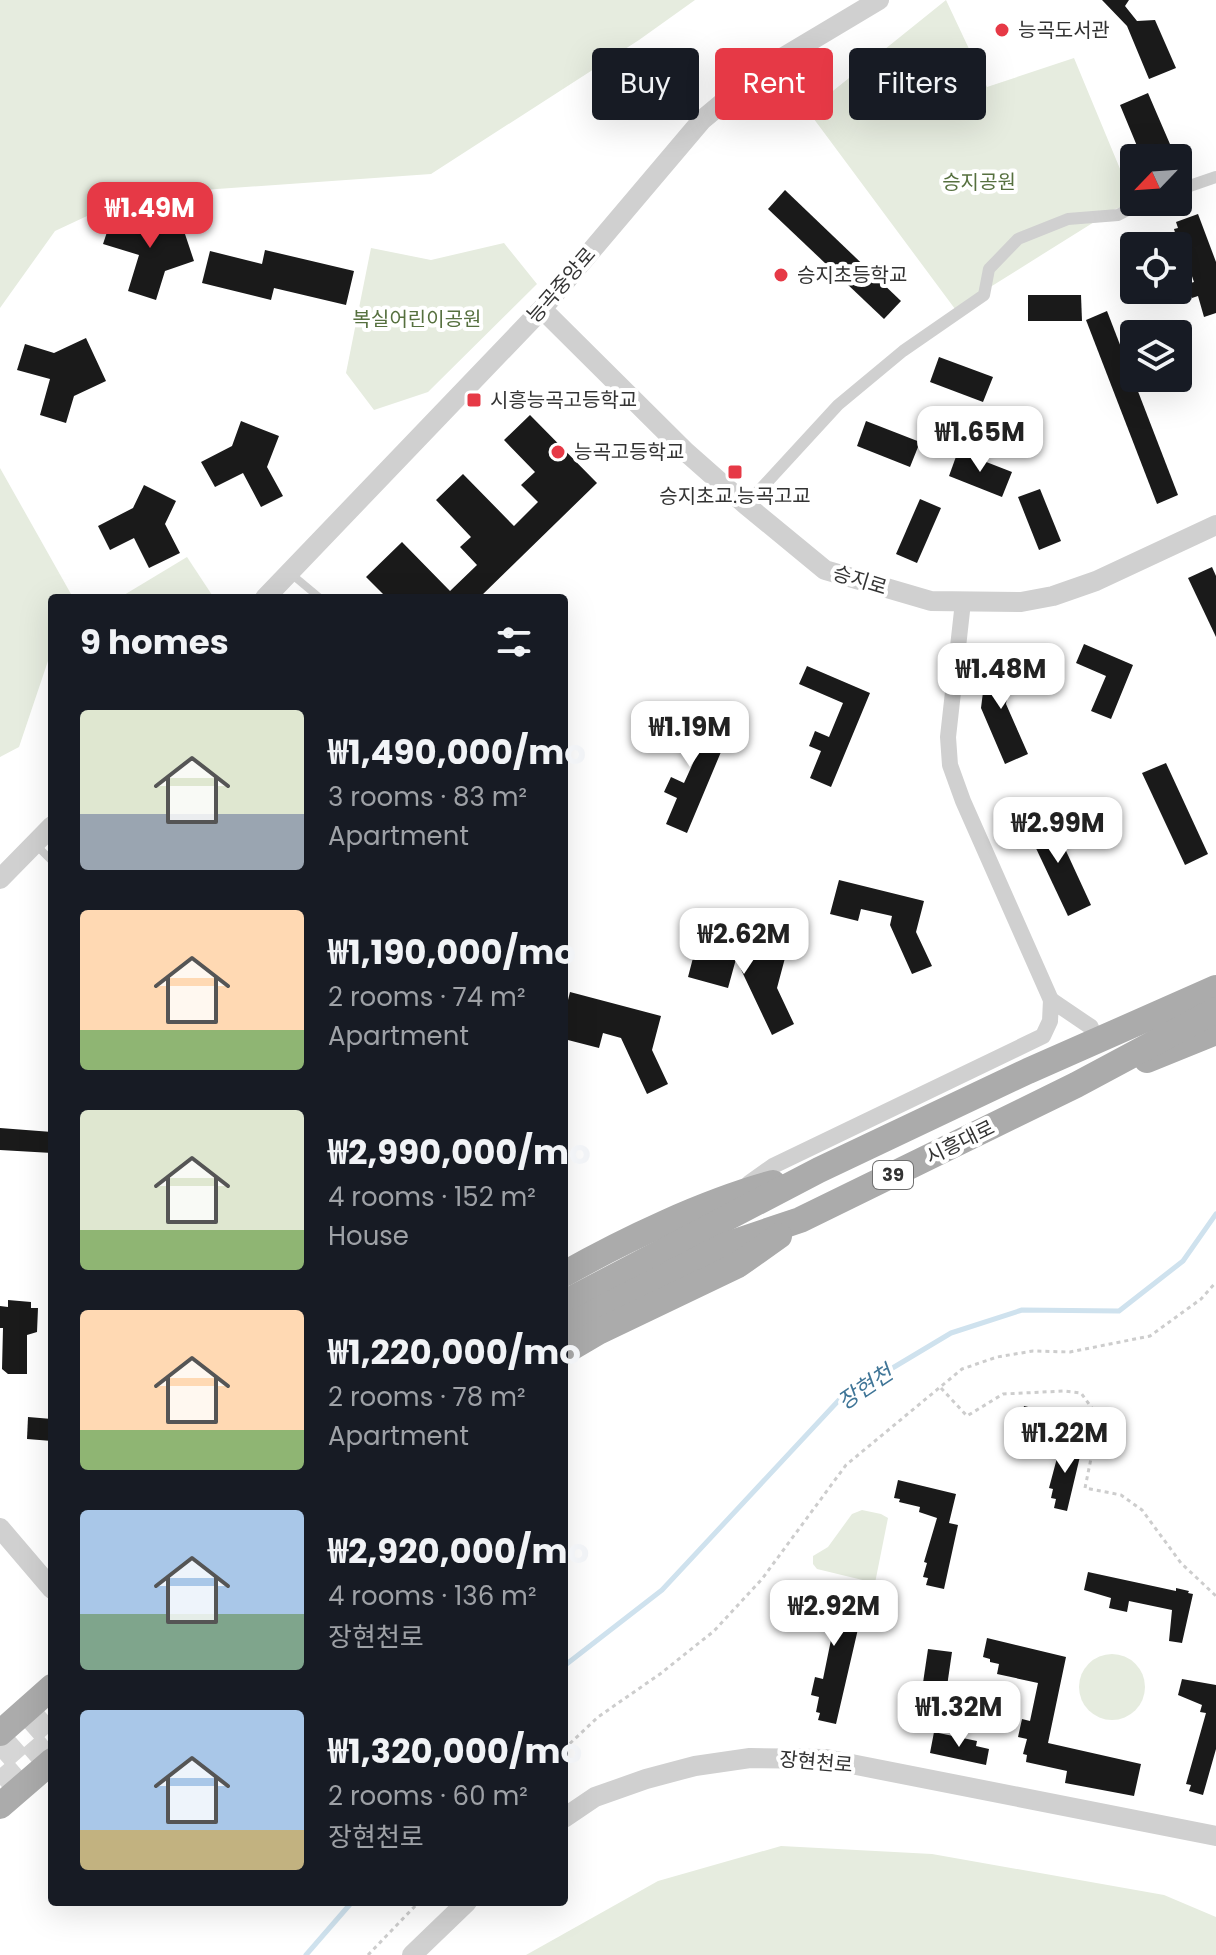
<!DOCTYPE html>
<html lang="en">
<head>
<meta charset="utf-8">
<style>
  body { margin:0; font-family:Poppins,"Noto Sans KR",sans-serif; background:#242831; color:#f1f3f6; height:100vh; display:flex; flex-direction:column; font-size:30px; white-space:nowrap }
  * { box-sizing:border-box; margin:0 }
  p { font-size:26px; color:#9ea1a6 }
  .icon { flex:none; width:44px; height:44px; fill:none; stroke:currentColor; stroke-width:2; stroke-linecap:round; stroke-linejoin:round }
  .map { position:relative; flex:1; overflow:hidden }
  .details { position:absolute; left:48px; top:594px; width:520px; height:1312px; display:flex; flex-direction:column; background:#171b24; border-radius:8px; box-shadow:0 8px 32px #0002 }
  .details>* { flex:none }
  .guide { position:absolute; left:592px; top:48px; width:504px; height:72px; display:flex; gap:16px }
  .needle { width:52px; rotate:245deg }
  .buttons { position:absolute; left:1120px; top:144px; display:grid; gap:16px }
  .buttons a { display:grid; place-items:center; width:72px; height:72px; border-radius:8px; background:#171b24; box-shadow:0 8px 32px #0002; font-size:40px }
  .price { position:absolute; translate:-50% -68px; padding:0 18px; border-radius:16px; background:#fff; color:#222; font-size:26px; line-height:52px; filter:drop-shadow(0 2px 4px #0008) }
  .price::after { content:''; position:absolute; left:50%; top:48px; width:24px; height:18px; margin-left:-12px; background:inherit; clip-path:polygon(0 0,100% 0,50% 100%) }
  .price.active { background:#e63946; color:#fff }
  ul { padding:0; list-style:none }
  li { display:flex; align-items:center; gap:24px; height:200px; padding:0 32px }
  li span { display:grid; place-items:center; flex:none; width:224px; height:160px; border-radius:8px; color:#555 }
  li>.icon { margin-inline-start:auto }
  span .icon { width:96px; height:96px; fill:#fffc; stroke-width:1 }
  li b { font-size:34px }
  h2 { display:flex; justify-content:space-between; align-items:center; height:96px; padding:0 32px; font-size:34px }
  .chip { padding:0 28px; border-radius:8px; background:#171b24; box-shadow:0 8px 32px #0002; font-size:28px; line-height:72px }
  .chip.active { background:#e63946; color:#fff }
  .map>svg:first-child { display:block }
</style>
</head>
<body>
<div class="map">
<svg width="1216" height="1955" viewBox="0 0 1216 1955">
  <rect width="100%" height="100%" fill="#fff"/>
  <g fill="#e6ecdf">
    <polygon points="0,0 695,0 639,40 431,174 132,195 55,231 0,308"/>
    <polygon points="946,0 987,87 1074,58 1135,205 1115,209 955,309 808,111"/>
    <polygon points="504,243 537,284 428,392 374,410 346,373 371,248 431,260"/>
    <polygon points="0,468 71,594 69,598 52,598 52,649 19,747 0,757"/>
    <polygon points="187,557 214,598 119,598"/>
    <polygon points="862,1510 881,1514 888,1518 875,1583 817,1569 813,1564 813,1556 828,1547 852,1514"/>
    <circle cx="1112" cy="1687" r="33"/>
    <polygon points="781,1846 932,1854 1164,1895 1216,1917 1216,1955 526,1955 658,1881"/>
  </g>
  <g fill="none" stroke-linecap="round" stroke-linejoin="round">
    <g stroke="#cfe2ee" stroke-width="5">
      <polyline points="564,1666 662,1590 839,1400 951,1333 1022,1310 1119,1311 1183,1261 1216,1214"/>
      <polyline points="306,1955 352,1902"/>
    </g>
  </g>
  <g fill="#1a1a1a">
    <polygon points="1102,0 1129,0 1125,6 1137,21 1155,20 1176,68 1149,79 1127,26"/>
    <polygon points="1148,93 1157,114 1176,158 1142,158 1120,105"/>
    <polygon points="785,190 901,301 884,319 768,209"/>
    <polygon points="178,213 194,261 165,271 156,300 128,291 139,255 103,244 113,214 145,224"/>
    <polygon points="1198,214 1216,262 1216,313 1204,317 1198,296 1192,298 1187,284 1194,282 1185,256 1178,259 1178,243 1174,229 1178,228 1176,222"/>
    <polygon points="265,250 354,271 346,305 274,288 271,300 202,283 210,251 262,264"/>
    <polygon points="1028,295 1081,295 1082,321 1028,321"/>
    <polygon points="1107,311 1178,495 1157,504 1086,320"/>
    <polygon points="86,338 106,381 74,396 66,423 40,415 50,379 17,370 25,344 54,353"/>
    <polygon points="939,357 993,377 983,402 930,382"/>
    <polygon points="530,415 597,483 479,598 387,598 366,577 402,542 450,591 477,565 460,547 471,537 436,500 463,474 514,526 538,502 521,485 535,472 504,440"/>
    <polygon points="241,421 279,436 267,467 283,496 261,507 243,473 215,487 201,462 232,446"/>
    <polygon points="866,421 920,442 910,467 857,446"/>
    <polygon points="958,451 1012,472 1002,497 949,476"/>
    <polygon points="144,485 176,501 165,524 180,553 149,568 134,538 110,550 98,526 133,508"/>
    <polygon points="1040,489 1061,541 1039,550 1018,497"/>
    <polygon points="920,499 941,508 917,563 896,554"/>
    <polygon points="1212,567 1216,576 1216,637 1188,578"/>
    <polygon points="1084,644 1133,665 1111,719 1091,711 1106,676 1076,663"/>
    <polygon points="987,660 1012,664 1006,704 1028,754 1005,764 981,708"/>
    <polygon points="807,666 870,693 831,787 810,778 821,751 809,746 815,731 829,737 843,703 799,684"/>
    <polygon points="662,713 726,740 687,833 666,824 677,798 664,792 671,777 684,783 699,750 655,731"/>
    <polygon points="1166,763 1208,854 1185,865 1142,773"/>
    <polygon points="1049,814 1091,905 1068,916 1025,825"/>
    <polygon points="839,880 924,901 916,932 932,966 912,974 890,925 892,916 861,909 858,921 830,914"/>
    <polygon points="699,935 785,958 777,988 794,1024 772,1035 736,959 728,988 688,977"/>
    <polygon points="570,992 661,1016 652,1050 668,1084 647,1094 621,1038 603,1033 599,1048 564,1039 564,1016"/>
    <polygon points="0,1128 52,1132 52,1153 0,1150"/>
    <polygon points="8,1300 31,1302 31,1308 38,1308 37,1332 27,1335 27,1374 8,1374 2,1369 3,1328 0,1328 0,1306 8,1307"/>
    <polygon points="1024,1406 1079,1419 1073,1445 1045,1438 1046,1433 1026,1428 1027,1424 1020,1423"/>
    <polygon points="28,1417 52,1419 52,1441 27,1439"/>
    <polygon points="1061,1443 1082,1448 1067,1511 1054,1508 1056,1499 1051,1498 1053,1489 1049,1488"/>
    <polygon points="898,1480 956,1494 949,1523 958,1525 944,1589 926,1585 928,1578 923,1577 927,1563 924,1562 937,1518 919,1512 920,1507 899,1502 900,1499 894,1498"/>
    <polygon points="1088,1572 1176,1591 1176,1588 1189,1591 1188,1593 1193,1594 1182,1643 1169,1641 1172,1610 1129,1601 1127,1612 1109,1608 1111,1598 1084,1590"/>
    <polygon points="804,1589 864,1603 836,1724 818,1720 820,1713 816,1712 819,1697 811,1695 815,1677 823,1679 833,1630 823,1628 826,1617 806,1613 807,1609 800,1607"/>
    <polygon points="987,1638 1066,1657 1048,1743 1141,1764 1134,1796 1065,1783 1067,1771 1026,1762 1027,1755 1023,1754 1027,1739 1018,1737 1022,1719 1030,1721 1038,1683 997,1674 999,1664 990,1662 990,1659 983,1657"/>
    <polygon points="928,1649 952,1652 944,1707 920,1703"/>
    <polygon points="1182,1679 1216,1685 1216,1749 1203,1795 1189,1791 1191,1785 1186,1784 1206,1713 1200,1712 1202,1705 1178,1695"/>
    <polygon points="934,1732 977,1741 976,1746 989,1749 986,1765 930,1753"/>
  </g>
  <g fill="none" stroke-linecap="round" stroke-linejoin="round">
    <g stroke="#d6d6d6" stroke-width="26" stroke-dasharray="26 13" stroke-linecap="butt">
      <polyline points="0,1759 52,1713"/>
      <polyline points="0,1785 52,1740"/>
    </g>
    <g stroke="#cdcdcd" stroke-width="3" stroke-dasharray="4 4" stroke-linecap="butt">
      <polyline points="941,1388 967,1416 1003,1394 1064,1391 1081,1393 1097,1415 1097,1429 1085,1488 1121,1495 1142,1510 1181,1563 1216,1596"/>
      <polyline points="564,1749 598,1717 660,1674 714,1631 762,1579 846,1465 962,1369 997,1357 1033,1351 1070,1352 1150,1336 1201,1299 1216,1282"/>
      <polyline points="368,1955 419,1902"/>
    </g>
    <g stroke="#d0d0d0" stroke-width="8">
      <polyline points="290,573 320,598"/>
      <polyline points="35,844 52,861"/>
    </g>
    <g stroke="#d0d0d0" stroke-width="12">
      <polyline points="1178,190 1216,177"/>
      <polyline points="746,505 838,405 903,351 984,295 989,269 1018,239 1068,219 1118,215 1143,202"/>
    </g>
    <g stroke="#d0d0d0" stroke-width="16">
      <polyline points="963,602 948,737 950,765 963,801 1051,1000"/>
      <polyline points="749,1183 773,1166 1043,1036 1050,1021 1051,1000 1091,1027"/>
    </g>
    <g stroke="#d0d0d0" stroke-width="20">
      <polyline points="542,309 686,452 746,505 825,570 931,601 1021,602 1053,596 1096,581 1216,525"/>
      <polyline points="265,598 542,309 702,120 762,70 879,0"/>
      <polyline points="0,879 52,826"/>
      <polyline points="0,1528 52,1589"/>
      <polyline points="564,1818 595,1797 646,1779 695,1766 750,1758 826,1759 1216,1836"/>
      <polyline points="412,1955 467,1902"/>
    </g>
    <g stroke="#ababab" stroke-width="26">
      <polyline points="1147,1060 1216,1032"/>
      <path d="M564 1274C626 1239 704 1202 773 1183"/>
      <polyline points="564,1303 819,1170 1028,1071 1216,988"/>
      <polyline points="564,1328 726,1245 800,1220 1076,1085 1216,1010"/>
      <polyline points="564,1352 598,1332 738,1265 779,1236"/>
      <polyline points="0,1733 52,1687"/>
      <polyline points="0,1806 52,1761"/>
    </g>
  </g>
  <g fill="#e63946" stroke="#fff" stroke-width="3">
    <circle cx="1002" cy="30" r="8"/>
    <circle cx="781" cy="275" r="8"/>
    <rect x="466" y="392" width="16" height="16" rx="4"/>
    <circle cx="558" cy="452" r="8"/>
    <rect x="727" y="464" width="16" height="16" rx="4"/>
  </g>
  <g text-anchor="middle" stroke-width="8" stroke-linejoin="round" paint-order="stroke">
    <rect fill="#fff" stroke="#707070" stroke-width="2" x="873" y="1161" width="40" height="28" rx="6"/>
    <g font-size="18" font-weight="bold" fill="#333">
      <text x="893" y="1181">39</text>
    </g>
    <g font-size="20" fill="#333" stroke="#fff" text-anchor="start">
      <text x="1018" y="37">능곡도서관</text>
      <text x="797" y="282">승지초등학교</text>
      <text x="490" y="407">시흥능곡고등학교</text>
      <text x="574" y="459">능곡고등학교</text>
      <text x="735" y="503" text-anchor="middle">승지초교.능곡고교</text>
    </g>
    <g font-size="20" fill="#56703f" stroke="#fff">
      <text x="979" y="189">승지공원</text>
      <text x="417" y="326">복실어린이공원</text>
    </g>
    <g font-size="20" fill="#333" stroke="#fff">
      <text transform="translate(561 285) rotate(-49)" y="7">능곡중앙로</text>
      <text transform="translate(860 580) rotate(17)" y="7">승지로</text>
      <text transform="translate(960 1142) rotate(-26)" y="7">시흥대로</text>
      <text transform="translate(816 1762) rotate(5)" y="7">장현천로</text>
    </g>
    <g font-size="22" font-style="italic" fill="#3f7597" stroke="#fff">
      <text transform="translate(865 1387) rotate(-34)" y="8">장현천</text>
    </g>
  </g>
</svg>
<div class="buttons">
<a><svg class="needle" viewBox="-14 -14 28 28"><path d="M0-13l5 13h-10z" fill="#e53935"/><path d="M0 13l5-13h-10z" fill="#9ea1a6"/></svg></a>
<a><svg class="icon" aria-label="locate" viewBox="0 0 24 24"><circle cx="12" cy="12" r="6"/><path d="M12 2v4M12 18v4M2 12h4M18 12h4"/></svg></a>
<a><svg class="icon" aria-label="layers" viewBox="0 0 24 24"><path d="M12 4l9 5-9 5-9-5zM3 14l9 5 9-5"/></svg></a>
</div>
<b class="price active" style="left:150px;top:250px">₩1.49M</b>
<b class="price" style="left:980px;top:474px">₩1.65M</b>
<b class="price" style="left:1001px;top:711px">₩1.48M</b>
<b class="price" style="left:690px;top:769px">₩1.19M</b>
<b class="price" style="left:1058px;top:865px">₩2.99M</b>
<b class="price" style="left:744px;top:976px">₩2.62M</b>
<b class="price" style="left:1065px;top:1475px">₩1.22M</b>
<b class="price" style="left:834px;top:1648px">₩2.92M</b>
<b class="price" style="left:959px;top:1749px">₩1.32M</b>
<div class="guide">
<a class="chip">Buy</a>
<a class="chip active">Rent</a>
<a class="chip">Filters</a>
</div>
<section class="details">
<h2>9 homes<svg class="icon" aria-label="filters" viewBox="0 0 24 24"><path d="M4 7h16M4 17h16"/><circle cx="9" cy="7" r="2"/><circle cx="15" cy="17" r="2"/></svg></h2>
<ul>
<li><span style="background:linear-gradient(#dfe7d0 65%,#9aa5b1 0)"><svg class="icon" aria-label="home" viewBox="0 0 24 24"><path d="M3 11l9-7 9 7M6 9v11h12V9"/></svg></span><div><b>₩1,490,000/mo</b><p>3 rooms · 83 m²</p><p>Apartment</p></div></li>
<li><span style="background:linear-gradient(#ffd9b3 75%,#8fb573 0)"><svg class="icon" aria-label="home" viewBox="0 0 24 24"><path d="M3 11l9-7 9 7M6 9v11h12V9"/></svg></span><div><b>₩1,190,000/mo</b><p>2 rooms · 74 m²</p><p>Apartment</p></div></li>
<li><span style="background:linear-gradient(#dfe7d0 75%,#8fb573 0)"><svg class="icon" aria-label="home" viewBox="0 0 24 24"><path d="M3 11l9-7 9 7M6 9v11h12V9"/></svg></span><div><b>₩2,990,000/mo</b><p>4 rooms · 152 m²</p><p>House</p></div></li>
<li><span style="background:linear-gradient(#ffd9b3 75%,#8fb573 0)"><svg class="icon" aria-label="home" viewBox="0 0 24 24"><path d="M3 11l9-7 9 7M6 9v11h12V9"/></svg></span><div><b>₩1,220,000/mo</b><p>2 rooms · 78 m²</p><p>Apartment</p></div></li>
<li><span style="background:linear-gradient(#a9c7e8 65%,#7fa58c 0)"><svg class="icon" aria-label="home" viewBox="0 0 24 24"><path d="M3 11l9-7 9 7M6 9v11h12V9"/></svg></span><div><b>₩2,920,000/mo</b><p>4 rooms · 136 m²</p><p>장현천로</p></div></li>
<li><span style="background:linear-gradient(#a9c7e8 75%,#c2b280 0)"><svg class="icon" aria-label="home" viewBox="0 0 24 24"><path d="M3 11l9-7 9 7M6 9v11h12V9"/></svg></span><div><b>₩1,320,000/mo</b><p>2 rooms · 60 m²</p><p>장현천로</p></div></li>
</ul>
</section>
</div>
</body>
</html>
